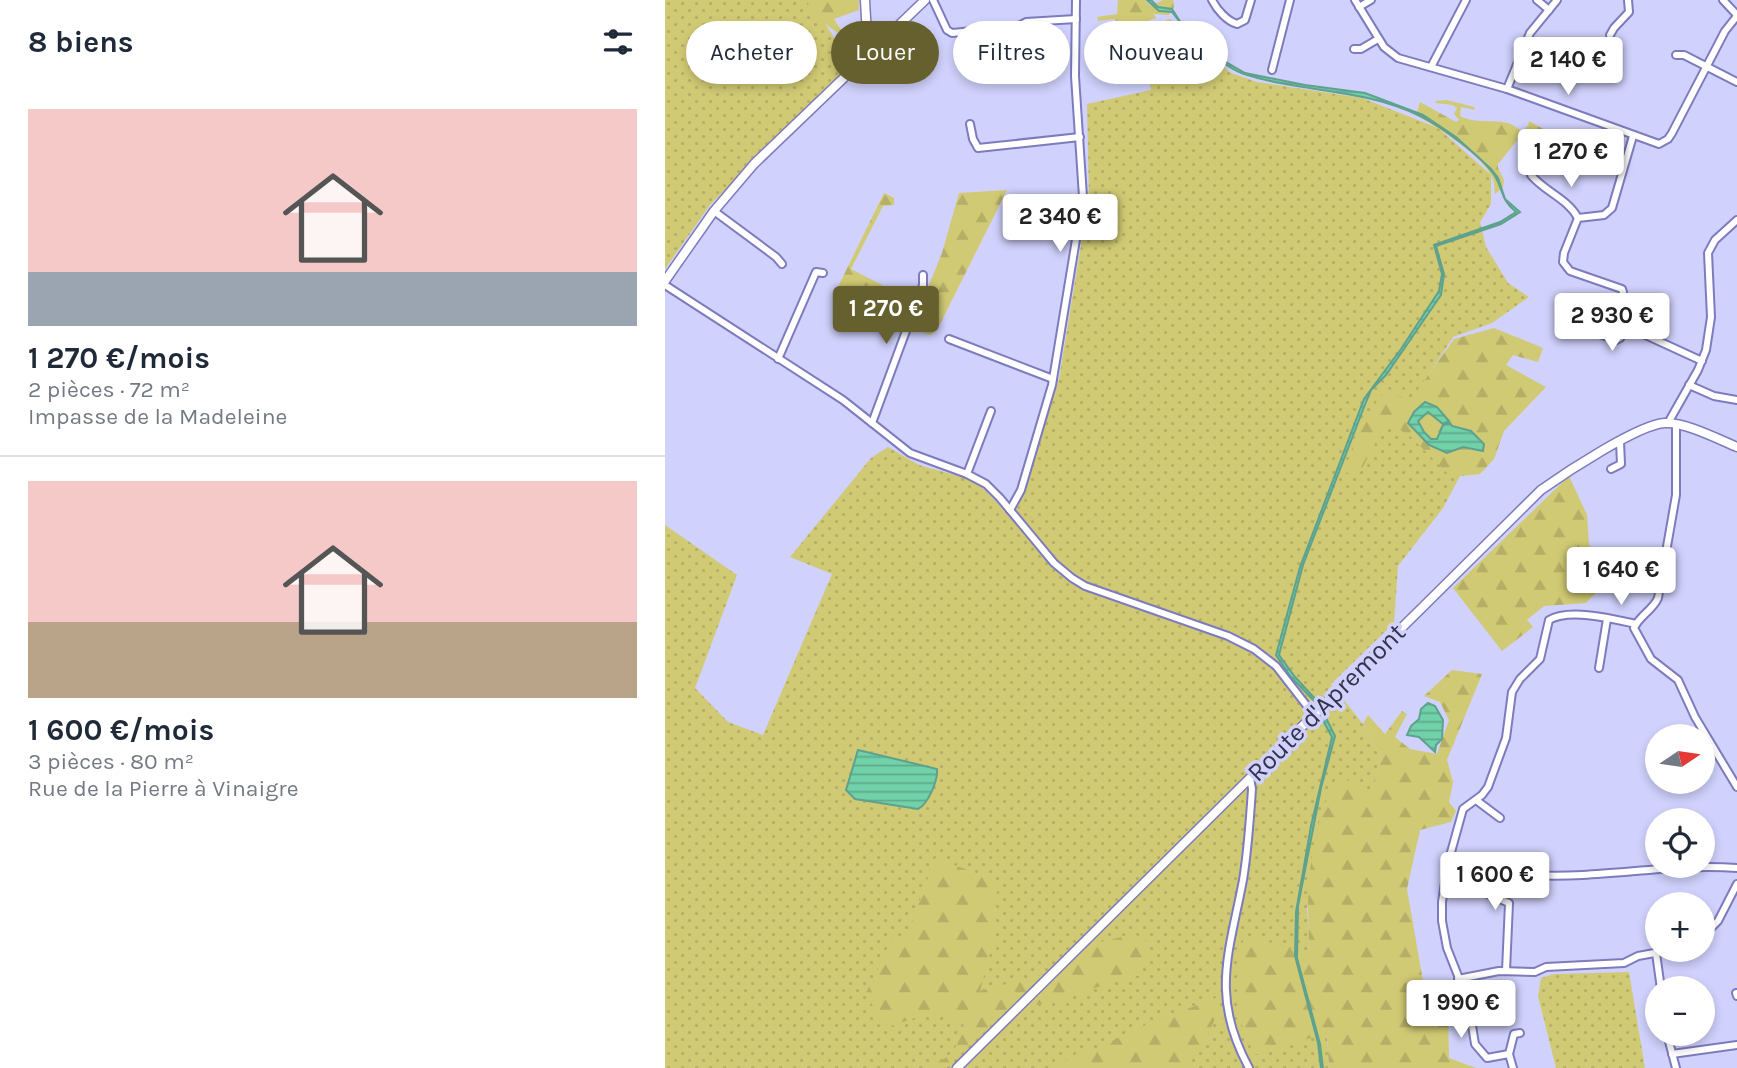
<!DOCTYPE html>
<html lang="fr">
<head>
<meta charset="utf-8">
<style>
  body { margin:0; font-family:Karla,sans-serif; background:#f6f6f7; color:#1f2937; height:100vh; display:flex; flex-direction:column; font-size:26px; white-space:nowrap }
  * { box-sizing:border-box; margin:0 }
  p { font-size:23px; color:#747a83 }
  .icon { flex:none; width:38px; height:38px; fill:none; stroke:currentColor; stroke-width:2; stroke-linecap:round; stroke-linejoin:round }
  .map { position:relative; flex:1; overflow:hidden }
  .drawer { display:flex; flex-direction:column; background:#fff; width:665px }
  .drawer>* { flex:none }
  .hud { position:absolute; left:21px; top:21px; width:665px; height:63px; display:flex; gap:14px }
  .needle { width:46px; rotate:77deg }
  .controls { position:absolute; left:980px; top:724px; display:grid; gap:14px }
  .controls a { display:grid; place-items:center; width:70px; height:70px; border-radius:50%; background:#fff; box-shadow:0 4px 10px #0003; font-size:35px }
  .price { position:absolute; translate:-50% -60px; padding:0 16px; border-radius:7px; background:#fff; color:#222; font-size:23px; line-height:46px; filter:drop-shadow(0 2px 4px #0008) }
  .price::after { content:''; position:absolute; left:50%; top:42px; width:21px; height:16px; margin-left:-10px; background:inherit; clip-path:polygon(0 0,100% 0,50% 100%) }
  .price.current { background:#65602d; color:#fff }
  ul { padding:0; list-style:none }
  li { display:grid; align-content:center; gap:14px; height:371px; padding:0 28px }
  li+li { border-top:2px solid #e0e1e3 }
  li span { display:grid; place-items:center; height:217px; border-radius:0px; color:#555 }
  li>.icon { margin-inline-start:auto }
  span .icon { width:126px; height:126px; fill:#fffc; stroke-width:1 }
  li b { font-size:30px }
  h2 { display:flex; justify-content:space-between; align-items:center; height:84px; padding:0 28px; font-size:30px }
  .chip { padding:0 24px; border-radius:32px; background:#fff; box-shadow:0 4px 10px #0003; font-size:24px; line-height:63px }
  .chip.current { background:#65602d; color:#fff }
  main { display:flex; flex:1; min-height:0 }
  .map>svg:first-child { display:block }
</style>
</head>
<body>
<main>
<section class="drawer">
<h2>8 biens<svg class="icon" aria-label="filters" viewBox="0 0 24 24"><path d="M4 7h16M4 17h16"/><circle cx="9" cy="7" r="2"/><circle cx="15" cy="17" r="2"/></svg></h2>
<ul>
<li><span style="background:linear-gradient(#f6c9c9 75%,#9aa5b1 0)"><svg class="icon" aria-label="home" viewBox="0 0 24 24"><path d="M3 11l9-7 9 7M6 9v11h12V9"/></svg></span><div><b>1 270 €/mois</b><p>2 pièces · 72 m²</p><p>Impasse de la Madeleine</p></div></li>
<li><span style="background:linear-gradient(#f6c9c9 65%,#b9a48a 0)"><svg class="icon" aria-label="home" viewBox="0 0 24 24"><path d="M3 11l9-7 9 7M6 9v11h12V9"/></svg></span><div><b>1 600 €/mois</b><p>3 pièces · 80 m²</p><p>Rue de la Pierre à Vinaigre</p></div></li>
</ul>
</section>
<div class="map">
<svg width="1072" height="1068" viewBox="0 0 1072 1068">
  <defs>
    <pattern id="grass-dots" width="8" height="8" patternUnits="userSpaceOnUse" patternTransform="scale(1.75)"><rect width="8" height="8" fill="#d1ca74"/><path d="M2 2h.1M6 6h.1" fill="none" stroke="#b4ae66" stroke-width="1.8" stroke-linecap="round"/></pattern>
    <pattern id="forest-firs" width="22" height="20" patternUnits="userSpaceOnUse" patternTransform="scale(1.75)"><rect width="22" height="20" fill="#d1ca74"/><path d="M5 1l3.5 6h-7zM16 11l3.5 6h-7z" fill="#b4ae66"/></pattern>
    <pattern id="water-rules" width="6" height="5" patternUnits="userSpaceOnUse" patternTransform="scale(1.75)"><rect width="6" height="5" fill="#71d1a9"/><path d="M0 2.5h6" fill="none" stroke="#5daa8c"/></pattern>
  </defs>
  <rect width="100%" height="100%" fill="#d0d1fc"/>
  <g fill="url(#grass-dots)">
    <polygon points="0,0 146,0 185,64 45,205 0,269"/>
    <polygon points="505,19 566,73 592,82 697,98 773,128 826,175 826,204 815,222 821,247 843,283 864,297 827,323 788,337 735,419 795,476 778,508 733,566 729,623 666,684 698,724 716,758 707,794 642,908 645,952 662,1033 664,1068 0,1068 0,525 72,575 30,688 63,722 98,735 167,574 125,557 206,458 223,447 254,465 311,481 343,514 352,509 394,379 424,196 422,104 486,90 480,64 468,32"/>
    <polygon points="964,972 980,1068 891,1068 873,996 876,978 889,974"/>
  </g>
  <g fill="url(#forest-firs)">
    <polygon points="142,0 194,0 194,10 169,19 180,36 196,43 189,57 168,52 174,34 147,14"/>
    <polygon points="453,0 480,0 486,6 498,0 508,0 509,7 504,15 489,14 491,18 460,29 449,19 433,21 432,17 452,14"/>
    <path d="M782 100 809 107 810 110 796 107 795 116C815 127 840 114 856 131L863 126 864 121 882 131V137L866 129 858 133 833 164V168L839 180 838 187 830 194C829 188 830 182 827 177 816 154 773 128 751 115L755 102 791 122 794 120 789 114 792 108 788 105 771 103 770 101Z"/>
    <polygon points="342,190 276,322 266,335 254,331 248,324 277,253 294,193"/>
    <polygon points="219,193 229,198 229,205 218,206 186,269 248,301 243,314 231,311 223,313 224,323 215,324 204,303 196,302 192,312 183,301 169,295"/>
    <polygon points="829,328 878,348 873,362 848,355 841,365 881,387 839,431 829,459 815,474 786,477 743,434 721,423 693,476 680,472 693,427 722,388 744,402 789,339"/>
    <polygon points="904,476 922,515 924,544 944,579 921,603 879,606 862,620 868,627 837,651 788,588"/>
    <path d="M787 670 817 674 782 760 788 782 784 802 791 811 786 822 755 830 742 889 759 987 783 1007 784 1058 811 1068H664L662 1033 589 1055 576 1023 572 968 579 936 645 952C640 891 644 830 673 775L707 793 716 758 698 724 703 715 720 734 737 711 742 714 730 737 745 749 772 754 784 720 775 702 759 696Z"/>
    <path d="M270 858 333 881 327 945 315 991 380 974 281 1068H259C286 1059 293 1050 299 1023L264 1013 226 1026 211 1024 209 1007 200 995 227 940 242 936Z"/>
    <polygon points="470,934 485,944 475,976 465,976 401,998 362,1007 431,943"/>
    <polygon points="553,997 560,1031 550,1019 541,1039 522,1056 532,1068 390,1068 415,1051 426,1051 481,1025"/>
  </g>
  <g fill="url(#water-rules)" stroke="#5ea18e" stroke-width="2">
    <path d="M482 0H486L493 7 507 9 516 23 561 62 580 73 640 85 700 93 758 115 791 137 826 169 833 178 840 199 855 212 836 224 771 246 779 274 776 295 721 375 706 390 701 402 638 565 614 655 630 677 654 703 653 705 625 676 611 655 635 567 699 399 736 349 774 291 777 274 769 245 835 222 851 212C835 199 839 191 830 176 818 157 776 126 755 116 698 88 638 93 579 74 557 67 521 31 507 12L494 11Z"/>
    <polygon points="760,402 772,407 784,421 778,424 763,412 753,421 759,432 766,439 772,439 778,425 785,423 787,426 806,431 819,444 818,451 798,447 782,453 764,445 743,423 749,412"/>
    <polygon points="763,703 770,706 778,720 777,739 771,745 770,752 754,737 742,735 746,726 754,719 756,709"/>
    <polygon points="658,712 670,736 656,788 633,906 632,958 655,1044 658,1068 656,1068 653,1043 630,956 631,912 646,826 667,737 655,715"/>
    <path d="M193 750 272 769C273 781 263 804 253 809L190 799 181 790Z"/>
  </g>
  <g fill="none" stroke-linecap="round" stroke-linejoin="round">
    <defs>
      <g id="street">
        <polyline points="268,0 282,30 287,33 352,27 361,22 411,19"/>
        <path d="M547 0C552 10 562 21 572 24L580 20 586 0"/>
        <polyline points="690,0 719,47 733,58 842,89 994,144 1003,139 1007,133 1060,31 1072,16"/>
        <polyline points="872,0 884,10"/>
        <polyline points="1058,0 1072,15"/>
        <polyline points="694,7 706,0"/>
        <polyline points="945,35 949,28 964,12 963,0"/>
        <polyline points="689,49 696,49 713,39"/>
        <polyline points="1011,55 1019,55 1072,82"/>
        <polyline points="766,67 801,0"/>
        <polyline points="607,70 625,0"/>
        <polyline points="842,89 865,33 892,0"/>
        <polyline points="305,124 308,139 313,148 415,137"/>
        <path d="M968 136 947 208 939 215 913 218 899 253 898 262 905 271 957 289C962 301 955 315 963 327L1037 361"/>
        <path d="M869 171 866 175C880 192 902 198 913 218"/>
        <polyline points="49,211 111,257 117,264"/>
        <polyline points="0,285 178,400 245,453 302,474 321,484 335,498 389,563 407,578 420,586 563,636 589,649 611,666 649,715"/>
        <polyline points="912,328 917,327 951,340 955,338 963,327"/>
        <polyline points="284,339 388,379"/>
        <polyline points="113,359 151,272 158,273"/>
        <polyline points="1024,385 1049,396 1072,400"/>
        <polyline points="207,423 258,285 258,275"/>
        <polyline points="1003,423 1033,370 1041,350 1046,317 1043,253 1050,240 1072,220"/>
        <path d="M1011 424V495L993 598C988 610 974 616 969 628L986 659 1013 680 1030 717 1072 787"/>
        <polyline points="946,469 956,464 955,442"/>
        <polyline points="302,474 326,411"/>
        <polyline points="345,510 356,490 387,385 418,197 410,76 411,0"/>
        <polyline points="934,668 942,619"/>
        <polyline points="811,800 835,818"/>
        <path d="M867 875C936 879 1004 863 1072 868"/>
        <polyline points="781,876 844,903 841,971"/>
        <polyline points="1038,936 1053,921 1072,884"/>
        <polyline points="991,953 996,989"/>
        <polyline points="793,979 834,971 870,972 881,967 959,963 973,956 1006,950"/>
        <polyline points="1071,993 1072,996"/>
        <polyline points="1002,1034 1011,1068"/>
        <polyline points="844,1054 849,1034 855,1033"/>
        <polyline points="1007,1054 1072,1045"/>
        <path d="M584 1068C545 996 564 954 578 880 583 850 585 819 587 789L585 778"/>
        <path d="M848 1068 844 1054 822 1058 810 1044 803 1001 782 948 777 921V902L783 863 798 809 817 795 823 787 841 738 847 692 855 679 875 659 884 620C905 608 948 619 971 624"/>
      </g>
      <g id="secondary">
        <polyline points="200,0 203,54"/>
        <polyline points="0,281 49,211 89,164 260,0"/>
        <path d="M292 1068 876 490C900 473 974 424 1000 423 1020 422 1053 439 1072 447"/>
      </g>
    </defs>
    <use href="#street" stroke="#7d7bbd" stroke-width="10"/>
    <use href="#secondary" stroke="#7d7bbd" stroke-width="11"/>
    <use href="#street" stroke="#fff" stroke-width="6"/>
    <use href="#secondary" stroke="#fff" stroke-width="8"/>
  </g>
  <g text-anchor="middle" stroke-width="7" stroke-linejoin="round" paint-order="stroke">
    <g font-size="26" fill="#33324e" stroke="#d0d1fc">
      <text transform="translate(661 702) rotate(-45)" y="9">Route d'Apremont</text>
    </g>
  </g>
</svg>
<div class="controls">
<a><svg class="needle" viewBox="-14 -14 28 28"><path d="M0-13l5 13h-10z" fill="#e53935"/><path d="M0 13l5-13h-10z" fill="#747a83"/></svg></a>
<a><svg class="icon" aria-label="locate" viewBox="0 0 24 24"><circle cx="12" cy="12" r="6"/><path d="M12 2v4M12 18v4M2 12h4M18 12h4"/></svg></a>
<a>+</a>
<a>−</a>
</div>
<b class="price" style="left:903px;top:97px">2 140 €</b>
<b class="price" style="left:906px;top:189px">1 270 €</b>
<b class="price" style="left:395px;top:254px">2 340 €</b>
<b class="price current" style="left:221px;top:346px">1 270 €</b>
<b class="price" style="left:947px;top:353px">2 930 €</b>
<b class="price" style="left:956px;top:607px">1 640 €</b>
<b class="price" style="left:830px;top:912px">1 600 €</b>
<b class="price" style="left:796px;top:1040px">1 990 €</b>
<div class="hud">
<a class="chip">Acheter</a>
<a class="chip current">Louer</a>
<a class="chip">Filtres</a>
<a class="chip">Nouveau</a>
</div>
</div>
</main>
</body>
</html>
